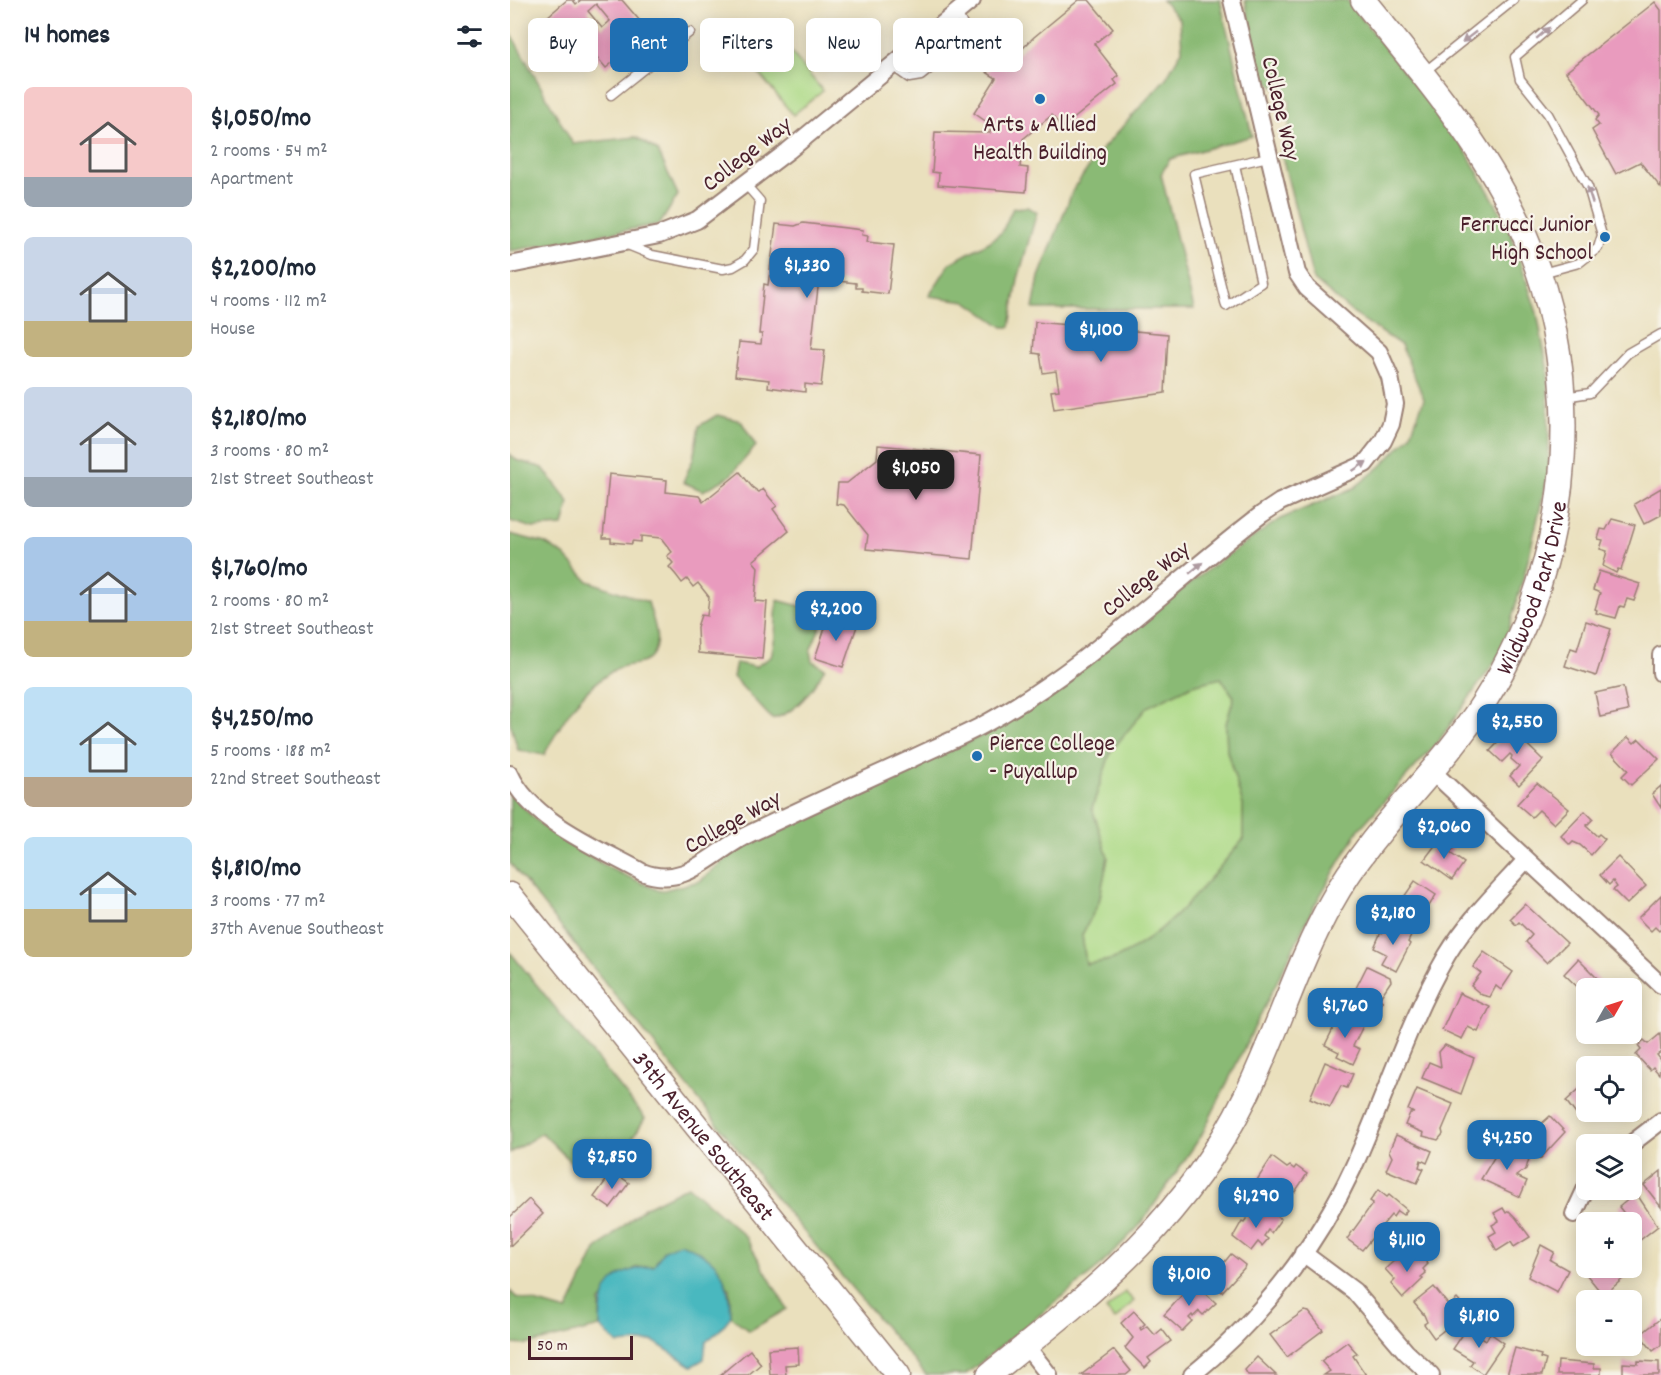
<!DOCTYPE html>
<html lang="en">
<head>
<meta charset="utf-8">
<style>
  body { margin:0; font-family:Dekko,sans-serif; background:#f2f2f3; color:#1f2937; height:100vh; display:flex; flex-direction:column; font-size:22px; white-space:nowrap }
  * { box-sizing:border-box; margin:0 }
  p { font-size:20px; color:#747a83 }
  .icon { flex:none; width:33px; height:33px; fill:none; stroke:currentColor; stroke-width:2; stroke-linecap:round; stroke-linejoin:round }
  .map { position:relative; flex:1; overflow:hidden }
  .drawer { display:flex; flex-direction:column; background:#fff; width:510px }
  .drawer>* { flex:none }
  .top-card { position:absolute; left:18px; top:18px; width:570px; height:54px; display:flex; gap:12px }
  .needle { width:39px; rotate:51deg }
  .fabs { position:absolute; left:1066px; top:978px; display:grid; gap:12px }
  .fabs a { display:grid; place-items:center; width:66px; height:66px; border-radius:9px; background:#fff; box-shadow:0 3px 15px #0003; font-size:30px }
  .scale { position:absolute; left:18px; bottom:15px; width:105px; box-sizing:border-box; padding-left:6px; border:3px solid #4a1f2b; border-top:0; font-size:16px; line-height:21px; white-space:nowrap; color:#4a1f2b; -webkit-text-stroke:4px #f7f3e8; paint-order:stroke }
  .price { position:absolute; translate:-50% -51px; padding:0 14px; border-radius:12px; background:#1f6fb2; color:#fff; font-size:20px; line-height:39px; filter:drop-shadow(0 2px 3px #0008) }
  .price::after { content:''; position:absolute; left:50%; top:36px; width:18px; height:14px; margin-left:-9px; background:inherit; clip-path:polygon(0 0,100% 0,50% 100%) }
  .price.selected { background:#222; color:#fff }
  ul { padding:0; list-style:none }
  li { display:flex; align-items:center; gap:18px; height:150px; padding:0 24px }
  li span { display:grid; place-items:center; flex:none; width:168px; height:120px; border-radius:9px; color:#555 }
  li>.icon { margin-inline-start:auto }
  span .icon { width:72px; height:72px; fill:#fffc; stroke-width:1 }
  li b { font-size:26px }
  h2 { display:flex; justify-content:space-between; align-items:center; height:72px; padding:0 24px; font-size:26px }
  .pill { padding:0 21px; border-radius:9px; background:#fff; box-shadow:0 3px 15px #0003; font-size:21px; line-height:54px }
  .pill.selected { background:#1f6fb2; color:#fff }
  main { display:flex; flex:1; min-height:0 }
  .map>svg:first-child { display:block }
</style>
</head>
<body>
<main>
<section class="drawer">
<h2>14 homes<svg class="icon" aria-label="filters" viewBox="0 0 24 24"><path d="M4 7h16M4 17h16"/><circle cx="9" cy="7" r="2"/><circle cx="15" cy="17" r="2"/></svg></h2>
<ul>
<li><span style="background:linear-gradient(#f6c9c9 75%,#9aa5b1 0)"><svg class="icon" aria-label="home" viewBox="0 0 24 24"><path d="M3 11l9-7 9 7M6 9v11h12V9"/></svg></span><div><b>$1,050/mo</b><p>2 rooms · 54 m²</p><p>Apartment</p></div></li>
<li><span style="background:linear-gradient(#c9d6e8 70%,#c2b280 0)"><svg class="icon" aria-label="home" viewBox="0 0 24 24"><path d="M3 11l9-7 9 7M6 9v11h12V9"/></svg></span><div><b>$2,200/mo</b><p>4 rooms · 112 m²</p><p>House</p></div></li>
<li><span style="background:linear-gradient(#c9d6e8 75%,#9aa5b1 0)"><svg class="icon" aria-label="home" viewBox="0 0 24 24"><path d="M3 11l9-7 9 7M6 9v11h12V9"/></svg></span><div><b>$2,180/mo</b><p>3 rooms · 80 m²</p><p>21st Street Southeast</p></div></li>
<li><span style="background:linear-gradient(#a9c7e8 70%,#c2b280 0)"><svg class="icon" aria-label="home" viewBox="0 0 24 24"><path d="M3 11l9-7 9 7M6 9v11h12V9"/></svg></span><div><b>$1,760/mo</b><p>2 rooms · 80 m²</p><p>21st Street Southeast</p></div></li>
<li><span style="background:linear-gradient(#bfe0f5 75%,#b9a48a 0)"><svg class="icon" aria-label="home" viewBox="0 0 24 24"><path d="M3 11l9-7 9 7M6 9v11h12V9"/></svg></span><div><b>$4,250/mo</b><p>5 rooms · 188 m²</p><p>22nd Street Southeast</p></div></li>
<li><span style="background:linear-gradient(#bfe0f5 60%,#c2b280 0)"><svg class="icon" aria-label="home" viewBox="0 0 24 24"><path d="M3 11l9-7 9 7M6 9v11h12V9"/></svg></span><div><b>$1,810/mo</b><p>3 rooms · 77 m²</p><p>37th Avenue Southeast</p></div></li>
</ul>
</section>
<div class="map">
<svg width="1151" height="1375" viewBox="0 0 1151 1375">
  <rect width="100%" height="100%" fill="#f7f3e8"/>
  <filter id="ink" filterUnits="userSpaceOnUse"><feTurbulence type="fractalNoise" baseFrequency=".0167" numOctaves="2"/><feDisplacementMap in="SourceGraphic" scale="12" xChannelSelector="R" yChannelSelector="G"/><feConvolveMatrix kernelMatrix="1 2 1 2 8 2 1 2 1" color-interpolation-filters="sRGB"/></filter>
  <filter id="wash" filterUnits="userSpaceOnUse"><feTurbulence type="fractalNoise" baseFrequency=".008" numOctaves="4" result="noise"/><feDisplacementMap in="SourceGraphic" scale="24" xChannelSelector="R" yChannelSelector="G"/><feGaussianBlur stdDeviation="1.35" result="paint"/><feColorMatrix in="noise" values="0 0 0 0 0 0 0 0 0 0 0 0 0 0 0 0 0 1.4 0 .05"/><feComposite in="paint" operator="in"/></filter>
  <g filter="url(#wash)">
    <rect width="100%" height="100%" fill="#eae0bd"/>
    <g fill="#adda87" stroke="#7c7c59" stroke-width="1.5">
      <polygon points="272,41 313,91 283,115 242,65"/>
      <path d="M711 678 724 697 716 724 717 751 733 805V840C695 883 661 932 608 958 599 962 586 963 576 965L572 935 589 902 598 857 582 808 601 751 637 707 682 685Z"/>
      <polygon points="615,1292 624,1301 605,1320 596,1310"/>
    </g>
    <g fill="#8aba74" stroke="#6a6c50" stroke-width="1.5" fill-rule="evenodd">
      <polygon points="652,0 710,0 742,136 660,159 651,174 684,309 523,309 529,277 563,190 587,155 656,78 672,50 670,20"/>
      <path d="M735 0H837L951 143 998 225 1027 313 1038 372 1039 471 1015 572 993 650 928 742 849 829 804 906 691 1136 631 1224 588 1268 455 1375H416L284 1220 0 863V794L33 827 99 868 150 891 190 881 223 853 473 735 516 709 712 559 770 519 844 488 871 466 900 436 914 399 891 345 844 314 803 279 771 152 779 133 780 101 750 74ZM711 678 724 697 716 724 717 751 733 805V840C695 883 661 932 608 957 599 962 586 962 576 964L572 935 589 902 598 857 582 808 601 751 637 707 682 685Z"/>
      <polygon points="0,32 63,144 126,137 148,151 168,195 150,224 0,251"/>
      <polygon points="517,207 527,212 508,279 500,327 493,327 456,301 419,296 440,263 479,242 492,232 503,208"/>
      <polygon points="207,415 231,421 246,446 219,477 193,491 173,482 183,459 189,426"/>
      <polygon points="0,454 6,460 33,468 59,502 53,526 23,528 0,521"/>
      <path d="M0 534 35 543 54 555 78 581 138 602C142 618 151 636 144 652 135 670 117 661 104 670 67 693 54 719 34 755L8 750 0 722Z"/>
      <path d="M267 600 290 606 313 620 300 651 302 661 315 668C303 689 287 713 262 719L223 677 226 663 245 667 261 657 265 637Z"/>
      <polygon points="0,952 135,1118 110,1159 64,1165 32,1133 0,1153"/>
      <polygon points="178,1186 235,1236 277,1309 239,1331 221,1316 219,1288 154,1250 144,1266 125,1268 90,1302 90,1327 16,1345 0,1344 0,1291 6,1297 57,1311 86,1250 134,1208"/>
    </g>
    <path fill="#48b8bf" stroke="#496c75" stroke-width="1.5" d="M170 1243C210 1258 218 1274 221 1316L210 1330 196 1342 194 1359 182 1366 143 1341 108 1344 90 1327C90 1286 102 1270 144 1266L154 1250Z"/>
    <g id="blocks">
      <g fill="#e99bbe" fill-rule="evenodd">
        <path d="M57 0H63L66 4 71 0H112L130 21 118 31 114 26 111 28 125 44 96 68 81 50 76 54 69 45 64 49 37 17ZM86 4 100 21 92 28 78 11Z"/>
        <polygon points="569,0 579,0 603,29 584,44 609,76 604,80 607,84 552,128 542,115 513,139 510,167 518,168 516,192 428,185 429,173 422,172 425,132 480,133 481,125 464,113 486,78 476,72 500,53 503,58 524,37"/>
        <polygon points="1145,2 1151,10 1151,188 1130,162 1106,174 1082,130 1089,125 1085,120 1089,115 1056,72"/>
        <polygon points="293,223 353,230 352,235 358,236 357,242 384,245 378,294 352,291 352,288 346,288 346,283 309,279 301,349 315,350 311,386 295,384 295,392 258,387 259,380 225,376 229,342 251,344 252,334 249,334 254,284 258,285 266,224 285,226"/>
        <polygon points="525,322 658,334 655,393 544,409 541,391 549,390 546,371 533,373 530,354 523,353"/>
        <polygon points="368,445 471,455 462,559 356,549 358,535 334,505 326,504 328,483 337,483 367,459"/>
        <polygon points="230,472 242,487 249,492 253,489 260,498 267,506 263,509 279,531 243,561 248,567 245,601 257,602 252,659 188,653 187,627 191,615 197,616 199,597 188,583 183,587 177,579 172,583 166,575 159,567 163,563 157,556 162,552 151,538 131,536 131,542 122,541 122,544 101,542 101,538 93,538 99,474 157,480 156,492 189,496 193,502"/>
        <polygon points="1151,488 1151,515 1134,524 1124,504"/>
        <polygon points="1102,519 1125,525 1111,570 1108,569 1106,573 1093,566 1097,551 1090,549 1093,540 1088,539 1091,529 1096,530"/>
        <polygon points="1089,571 1130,584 1124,601 1117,599 1114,607 1110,606 1106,618 1086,613 1087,610 1085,609 1090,593 1083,590"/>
        <polygon points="319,616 347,626 333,667 305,658"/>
        <polygon points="1076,621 1101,629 1086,676 1055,666 1061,648 1067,650"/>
        <polygon points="1113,687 1118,711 1090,717 1085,693"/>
        <polygon points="1001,729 1033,760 1009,785 1000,776 1009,766 1001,759 1002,756 1000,754 992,762 980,751"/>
        <polygon points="1118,737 1124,743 1129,739 1149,759 1121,785 1112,776 1118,770 1102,753"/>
        <polygon points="1027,783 1059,809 1044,824 1029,810 1022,817 1007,804"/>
        <polygon points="1151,786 1151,808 1142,794"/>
        <polygon points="1075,811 1083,819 1076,826 1087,836 1089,834 1095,839 1081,855 1070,845 1063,842 1060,845 1051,836"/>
        <polygon points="930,839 943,849 940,853 954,863 942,880 914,860"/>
        <polygon points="1108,857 1136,886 1117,904 1103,890 1107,887 1103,881 1099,885 1090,875"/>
        <polygon points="905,881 926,895 919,906 915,904 903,922 885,910"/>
        <polygon points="1151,895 1151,929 1149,931 1145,927 1141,931 1128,918"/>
        <polygon points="1015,904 1057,943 1037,963 1016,942 1022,935 1009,922 1006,925 1000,919"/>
        <polygon points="883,924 902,934 898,942 900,944 886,971 871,963 876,954 864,948 871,932 873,933 876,928 879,930"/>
        <polygon points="974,952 1003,972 991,990 986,986 980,997 972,995 961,986 971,973 963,967"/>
        <polygon points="1068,959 1094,985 1090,988 1077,988 1077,996 1054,974"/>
        <polygon points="857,966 880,977 881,981 869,999 873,1001 865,1016 839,1002"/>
        <polygon points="949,993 980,1007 968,1032 958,1027 952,1039 932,1030"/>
        <polygon points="830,1015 853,1026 843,1046 850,1049 843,1064 827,1056 829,1052 815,1045"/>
        <polygon points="1150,1034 1151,1052 1147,1055 1151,1060 1149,1074 1143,1067 1140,1070 1126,1055 1131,1050 1128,1046 1134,1040 1138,1044"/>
        <polygon points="935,1045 964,1058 951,1094 912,1078 919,1062 931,1067 929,1052"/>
        <polygon points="815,1062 843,1074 837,1088 831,1086 820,1107 800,1098"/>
        <polygon points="1077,1082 1077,1110 1068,1117 1056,1101"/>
        <polygon points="907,1089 943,1104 932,1130 933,1134 928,1140 913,1136 914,1133 895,1125 900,1113 904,1113 898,1110"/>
        <polygon points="1040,1116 1055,1132 1030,1159 1018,1145 1025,1139 1020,1134"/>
        <polygon points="886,1135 922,1151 917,1163 911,1160 909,1167 914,1169 907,1183 876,1170 882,1157 879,1151"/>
        <polygon points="991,1146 1019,1159 1016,1169 1006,1176 1017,1181 1010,1197 971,1179"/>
        <polygon points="762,1157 777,1168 780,1166 784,1169 786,1166 797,1174 785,1192 773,1184 765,1196 745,1183"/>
        <polygon points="103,1171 119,1183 100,1208 84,1197"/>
        <polygon points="1151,1171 1151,1207 1134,1185"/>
        <polygon points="868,1190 877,1197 879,1195 897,1210 893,1215 887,1211 883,1217 881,1215 852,1250 837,1239 863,1203 860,1201"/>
        <polygon points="1126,1193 1148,1226 1125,1244 1122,1243 1122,1222 1118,1222 1120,1221 1109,1207"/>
        <polygon points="19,1199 33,1214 0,1246 0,1217"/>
        <polygon points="756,1208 771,1219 761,1233 758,1230 754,1236 758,1239 752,1246 748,1242 741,1251 723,1237 732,1221 734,1222 739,1215 746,1221"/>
        <polygon points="993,1208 996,1213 999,1211 1006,1218 1020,1237 1004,1247 1001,1242 987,1251 979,1236 986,1232 982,1225 989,1221 984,1213"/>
        <polygon points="1031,1245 1044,1252 1040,1260 1058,1270 1047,1292 1018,1277"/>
        <polygon points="895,1251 903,1261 910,1255 918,1264 913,1269 916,1273 911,1277 913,1279 893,1298 881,1284 885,1280 875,1269"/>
        <polygon points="721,1254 735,1265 734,1268 712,1292 706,1287 704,1289 691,1277 702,1268 700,1266 706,1258 713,1264"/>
        <polygon points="1077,1265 1077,1268 1119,1268 1122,1271 1101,1289 1107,1297 1097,1300 1072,1269"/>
        <polygon points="684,1282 706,1303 693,1315 689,1311 683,1317 682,1315 679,1318 682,1321 672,1331 654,1315"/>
        <polygon points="924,1287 939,1306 947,1299 958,1311 924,1338 914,1324 917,1322 914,1315 904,1303"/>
        <polygon points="624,1311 635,1324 630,1328 631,1330 637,1326 645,1335 652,1329 661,1341 638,1358 641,1362 635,1368 615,1348 623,1338 611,1323"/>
        <polygon points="794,1311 799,1312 813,1330 777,1357 760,1335"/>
        <polygon points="1151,1318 1151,1345 1143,1351 1130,1335"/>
        <polygon points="957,1328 976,1340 980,1333 994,1343 973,1374 960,1365 963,1361 943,1349"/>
        <polygon points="837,1342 847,1353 843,1356 856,1375 814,1375 820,1371 811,1361"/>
        <polygon points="288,1347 289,1364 275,1365 276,1375 260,1375 258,1349"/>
        <polygon points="1005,1348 1031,1355 1030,1358 1036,1360 1032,1375 997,1375"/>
        <polygon points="240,1350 251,1364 238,1375 210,1375"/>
        <polygon points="604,1350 621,1371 616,1375 571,1375"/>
        <polygon points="747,1357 766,1375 738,1375 735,1370"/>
        <polygon points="1048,1361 1084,1364 1084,1368 1091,1368 1091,1375 1047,1375"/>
        <polygon points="1128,1361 1149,1362 1149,1375 1113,1375 1113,1363 1128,1364"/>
      </g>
    </g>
  </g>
  <g filter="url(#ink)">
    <use href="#blocks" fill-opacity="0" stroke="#9a8074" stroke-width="1.5"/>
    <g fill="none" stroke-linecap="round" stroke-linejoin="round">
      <defs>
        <g id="lane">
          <polyline points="382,66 399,78 411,76 454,41 457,34 447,12"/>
          <polyline points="913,73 1004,0"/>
          <polyline points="101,95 180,32"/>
          <polyline points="725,165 751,283 716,306 684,174 758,157"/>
          <polyline points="115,244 142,255 213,269 223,267 235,260 244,249 250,201 236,185"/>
          <polyline points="1032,273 1069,263 1088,248 1092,235 1078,187 1038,114 1010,79 1005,57 1072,0"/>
          <polyline points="1054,397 1080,393 1118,353 1151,334"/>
        </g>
        <g id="street">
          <polyline points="0,265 149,235 187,220 278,151 462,0"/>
          <polyline points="1151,655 1151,673"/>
          <polyline points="923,772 1151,985"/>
          <path d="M0 774C21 821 89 848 132 872 177 890 203 850 241 833 294 808 346 784 399 760 423 748 449 738 473 725 576 669 660 584 752 514L770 502 855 464 873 441 881 424 885 404 880 377 869 352 797 288 787 273 722 0"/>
          <polyline points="1121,1144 1151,1121"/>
          <polyline points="1064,1214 1077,1186"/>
          <polyline points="793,1253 844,1291 896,1352 921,1375"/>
          <polyline points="516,1346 539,1375"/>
          <path d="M682 1375C749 1321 807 1246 843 1168 875 1098 898 1022 937 955 958 920 988 891 1015 861"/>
        </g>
        <g id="secondary">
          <path id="s1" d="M0 895 388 1375"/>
          <path id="s2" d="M479 1375C584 1291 675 1221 736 1096 767 1033 787 964 821 903 862 828 928 774 974 702 1067 555 1082 361 1000 205 961 130 906 66 853 0"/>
        </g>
      </defs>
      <use href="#lane" stroke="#9a8074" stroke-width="11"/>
      <use href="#street" stroke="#9a8074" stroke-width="20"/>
      <use href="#secondary" stroke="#9a8074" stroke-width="27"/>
      <use href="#lane" stroke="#fff" stroke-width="8"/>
      <use href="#street" stroke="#fff" stroke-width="16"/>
      <use href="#secondary" stroke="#fff" stroke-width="24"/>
    </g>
    <defs><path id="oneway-solid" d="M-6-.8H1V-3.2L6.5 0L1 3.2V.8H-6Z" transform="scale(1.5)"/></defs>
    <g fill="#ae9aa0">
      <use href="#oneway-solid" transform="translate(1033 33) rotate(-41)"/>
      <use href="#oneway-solid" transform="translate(959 37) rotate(142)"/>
      <use href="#oneway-solid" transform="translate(1080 195) rotate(-108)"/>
      <use href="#oneway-solid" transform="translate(850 466) rotate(-33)"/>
      <use href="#oneway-solid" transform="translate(686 568) rotate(-40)"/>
    </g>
  </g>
  <g fill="#1f6fb2" stroke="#f7f3e8" stroke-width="2">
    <circle cx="530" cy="99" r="6"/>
    <circle cx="1095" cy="237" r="6"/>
    <circle cx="467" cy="756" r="6"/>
  </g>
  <g text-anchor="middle" stroke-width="4.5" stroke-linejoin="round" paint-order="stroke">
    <g font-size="24" fill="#4a1f2b" stroke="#f7f3e8">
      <text transform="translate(772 108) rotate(77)" y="8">College Way</text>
      <text transform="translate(236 153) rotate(-38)" y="8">College Way</text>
      <text transform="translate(635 578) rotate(-39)" y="8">College Way</text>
      <text dy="8" stroke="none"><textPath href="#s2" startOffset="972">Wildwood Park Drive</textPath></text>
      <text transform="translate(222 821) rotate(-29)" y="8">College Way</text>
      <text dy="8" stroke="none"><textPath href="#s1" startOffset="309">39th Avenue Southeast</textPath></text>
    </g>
    <g font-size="24" fill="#4a1f2b" stroke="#f7f3e8">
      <text x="530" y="131">Arts &amp; Allied<tspan x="530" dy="28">Health Building</tspan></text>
      <text x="1083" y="231" text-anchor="end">Ferrucci Junior<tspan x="1083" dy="28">High School</tspan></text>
      <text x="479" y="750" text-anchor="start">Pierce College<tspan x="479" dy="28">- Puyallup</tspan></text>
    </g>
  </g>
</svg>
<div class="fabs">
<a><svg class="needle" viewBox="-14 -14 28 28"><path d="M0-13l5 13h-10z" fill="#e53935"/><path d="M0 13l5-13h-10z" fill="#747a83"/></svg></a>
<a><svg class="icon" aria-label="locate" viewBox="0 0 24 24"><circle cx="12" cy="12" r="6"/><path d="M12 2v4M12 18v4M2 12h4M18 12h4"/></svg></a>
<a><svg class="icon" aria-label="layers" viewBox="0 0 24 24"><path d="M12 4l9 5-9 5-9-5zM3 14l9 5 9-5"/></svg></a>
<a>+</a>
<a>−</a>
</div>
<div class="scale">50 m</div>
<b class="price" style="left:297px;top:299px">$1,330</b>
<b class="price" style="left:591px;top:363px">$1,100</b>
<b class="price selected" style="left:406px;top:501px">$1,050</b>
<b class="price" style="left:326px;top:642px">$2,200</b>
<b class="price" style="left:1007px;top:755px">$2,550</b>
<b class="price" style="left:934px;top:860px">$2,060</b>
<b class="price" style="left:883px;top:946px">$2,180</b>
<b class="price" style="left:835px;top:1039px">$1,760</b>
<b class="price" style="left:997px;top:1171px">$4,250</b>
<b class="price" style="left:102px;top:1190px">$2,850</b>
<b class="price" style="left:746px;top:1229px">$1,290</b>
<b class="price" style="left:897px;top:1273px">$1,110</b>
<b class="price" style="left:679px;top:1307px">$1,010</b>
<b class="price" style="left:969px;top:1349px">$1,810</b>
<div class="top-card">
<a class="pill">Buy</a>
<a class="pill selected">Rent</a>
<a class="pill">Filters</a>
<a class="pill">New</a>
<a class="pill">Apartment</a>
</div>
</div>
</main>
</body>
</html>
